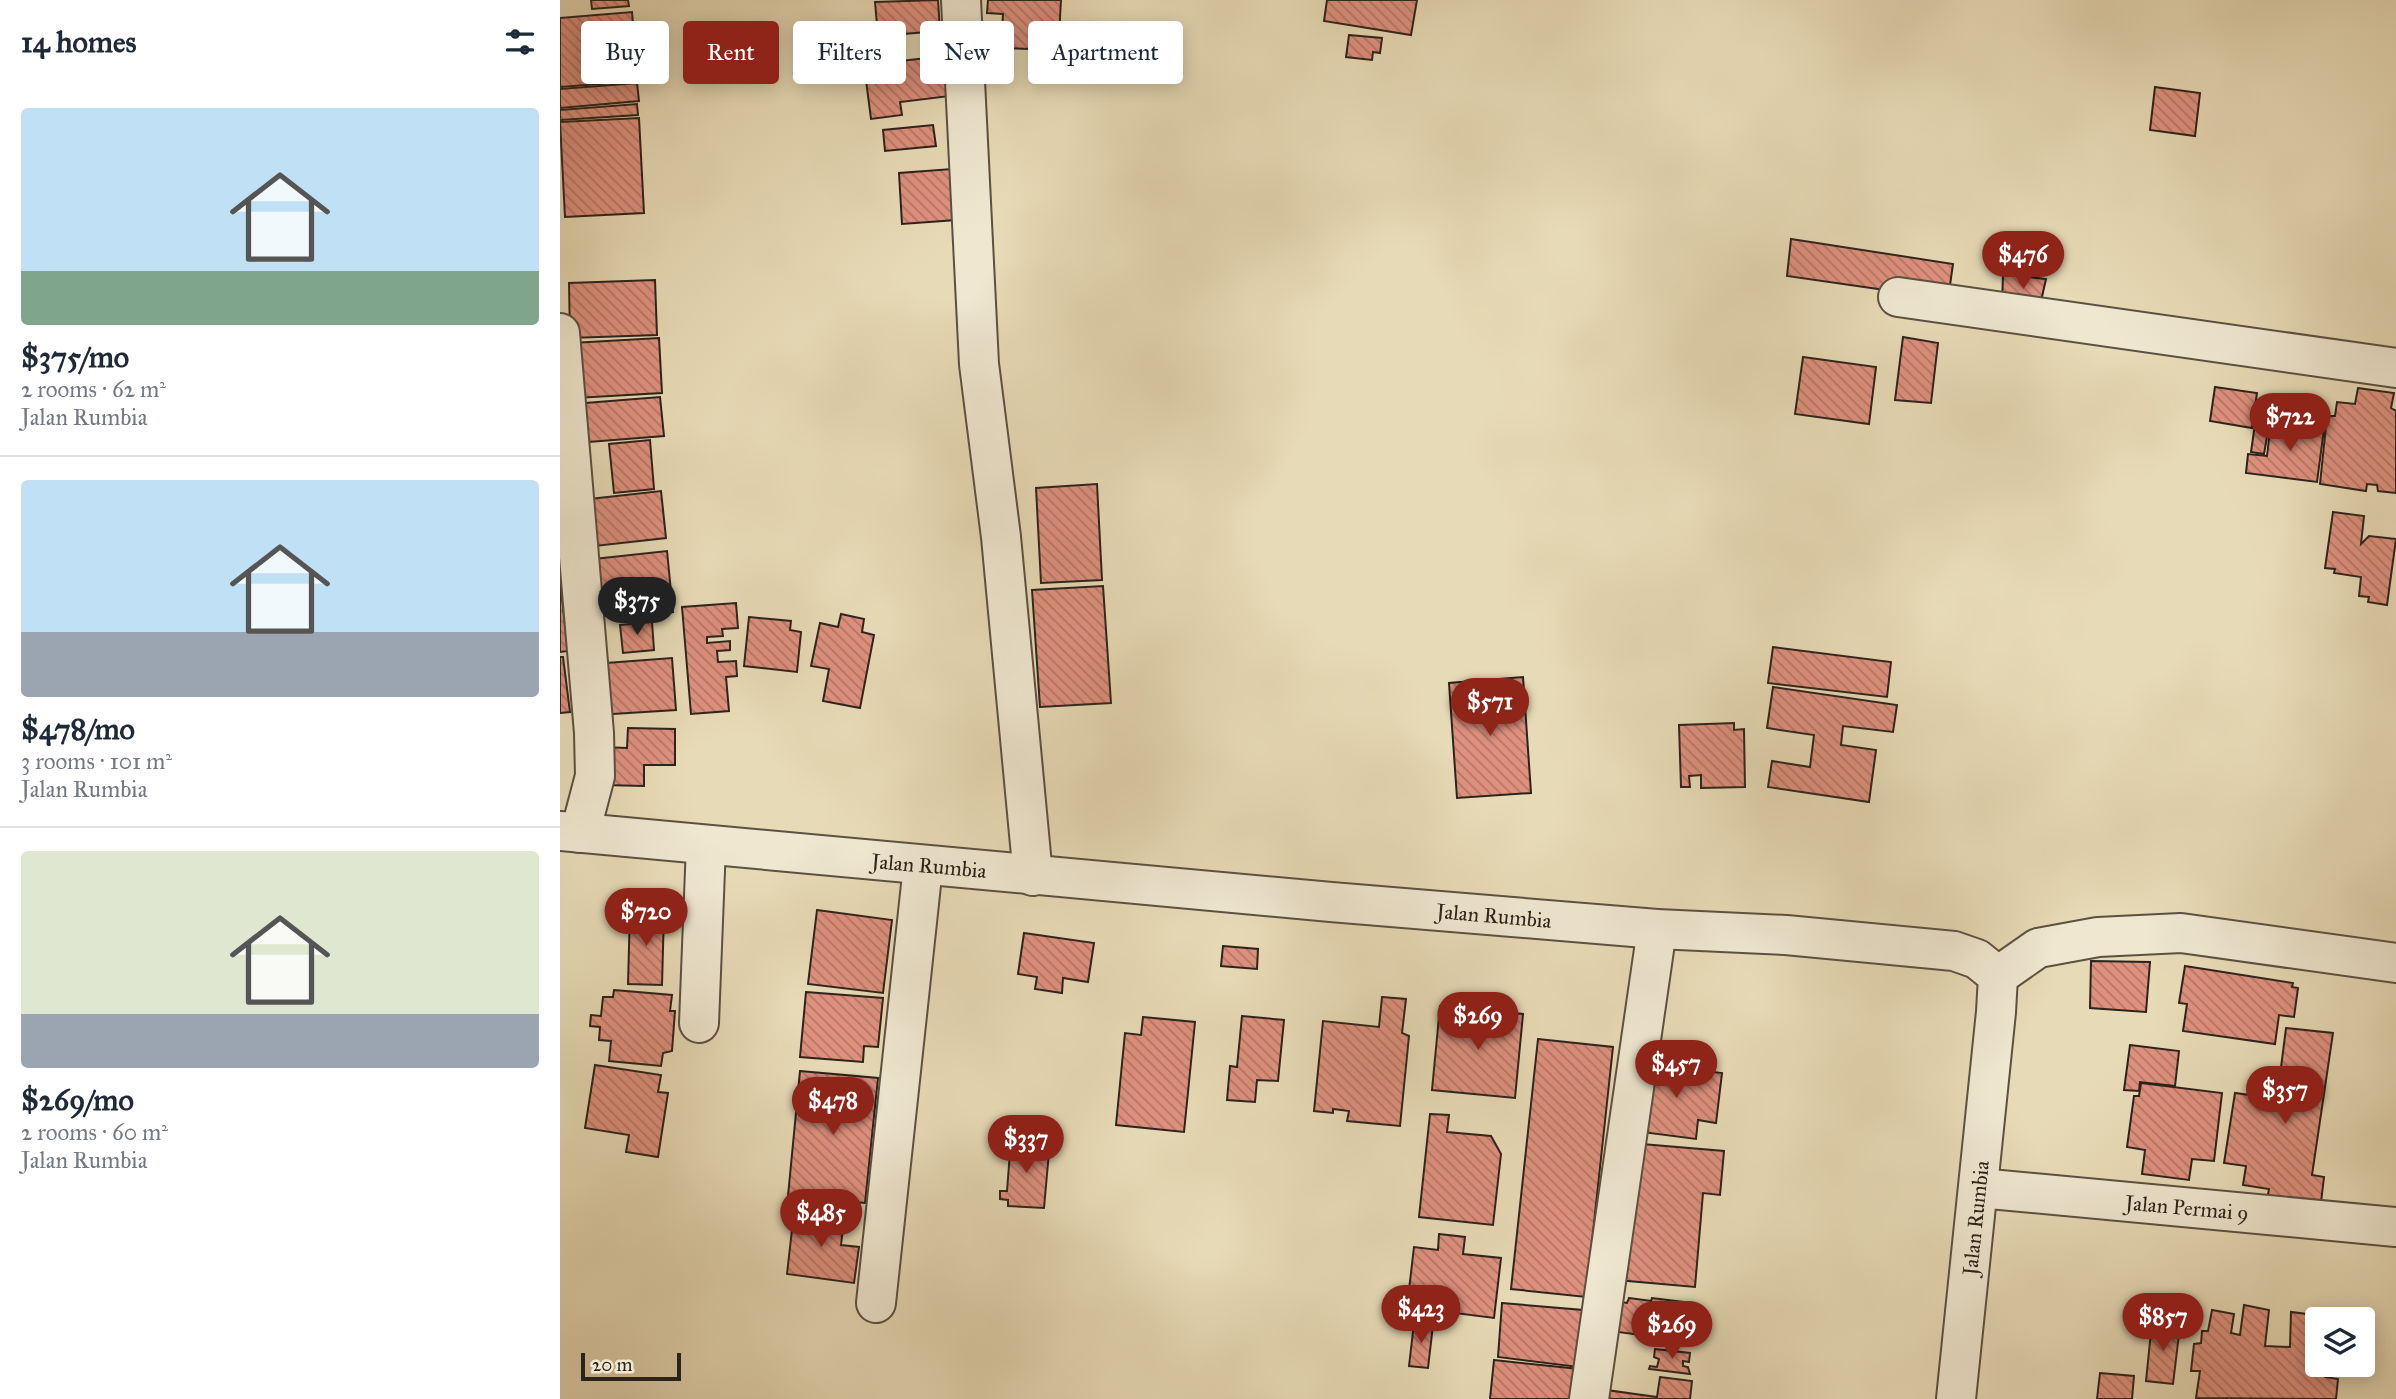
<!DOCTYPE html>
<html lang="en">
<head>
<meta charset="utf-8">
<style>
  body { margin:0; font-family:"IM FELL Great Primer",serif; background:#f2f2f3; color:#1f2937; height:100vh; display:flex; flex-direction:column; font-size:26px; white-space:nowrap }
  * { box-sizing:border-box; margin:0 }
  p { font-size:23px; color:#747a83 }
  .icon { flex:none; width:38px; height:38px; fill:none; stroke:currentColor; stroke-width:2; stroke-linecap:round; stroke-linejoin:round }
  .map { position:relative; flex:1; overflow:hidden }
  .drawer { display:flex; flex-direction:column; background:#fff; width:560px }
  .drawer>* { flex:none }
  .hud { position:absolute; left:21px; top:21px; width:665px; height:63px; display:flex; gap:14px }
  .tools { position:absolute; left:1745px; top:1307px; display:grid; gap:14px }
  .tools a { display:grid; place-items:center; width:70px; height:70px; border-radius:7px; background:#fff; box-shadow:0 4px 18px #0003; font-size:35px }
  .scale { position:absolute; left:21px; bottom:18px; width:100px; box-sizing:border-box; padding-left:7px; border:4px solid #2c231a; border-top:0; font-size:19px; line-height:24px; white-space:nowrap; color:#2c231a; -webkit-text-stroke:5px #efe7d0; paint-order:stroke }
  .price { position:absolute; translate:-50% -60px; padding:0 16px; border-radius:24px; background:#8f2418; color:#fff; font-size:23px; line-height:46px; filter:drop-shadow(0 2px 4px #0008) }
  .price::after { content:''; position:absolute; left:50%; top:42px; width:21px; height:16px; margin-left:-10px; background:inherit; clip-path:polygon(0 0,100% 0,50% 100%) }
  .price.on { background:#222; color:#fff }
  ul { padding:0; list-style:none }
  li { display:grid; align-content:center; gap:14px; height:371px; padding:0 21px }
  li+li { border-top:2px solid #e0e1e3 }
  li span { display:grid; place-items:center; height:217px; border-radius:7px; color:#555 }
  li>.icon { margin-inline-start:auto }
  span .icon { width:126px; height:126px; fill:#fffc; stroke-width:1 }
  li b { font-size:30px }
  h2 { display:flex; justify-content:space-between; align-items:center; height:84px; padding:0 21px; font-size:30px }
  .pill { padding:0 24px; border-radius:7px; background:#fff; box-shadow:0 4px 18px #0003; font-size:24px; line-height:63px }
  .pill.on { background:#8f2418; color:#fff }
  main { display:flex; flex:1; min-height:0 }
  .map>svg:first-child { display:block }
</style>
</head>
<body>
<main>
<section class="drawer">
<h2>14 homes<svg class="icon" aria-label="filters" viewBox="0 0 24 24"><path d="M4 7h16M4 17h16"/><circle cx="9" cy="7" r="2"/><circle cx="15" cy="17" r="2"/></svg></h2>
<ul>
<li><span style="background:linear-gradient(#bfe0f5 75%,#7fa58c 0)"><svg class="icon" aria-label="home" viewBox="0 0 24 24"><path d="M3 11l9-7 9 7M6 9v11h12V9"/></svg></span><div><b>$375/mo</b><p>2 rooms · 62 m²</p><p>Jalan Rumbia</p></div></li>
<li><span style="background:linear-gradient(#bfe0f5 70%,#9aa5b1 0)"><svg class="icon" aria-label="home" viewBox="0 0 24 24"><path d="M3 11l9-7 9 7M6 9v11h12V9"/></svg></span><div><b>$478/mo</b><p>3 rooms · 101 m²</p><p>Jalan Rumbia</p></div></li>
<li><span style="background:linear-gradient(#dfe7d0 75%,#9aa5b1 0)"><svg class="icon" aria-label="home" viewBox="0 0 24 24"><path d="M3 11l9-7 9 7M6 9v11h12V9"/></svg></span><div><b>$269/mo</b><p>2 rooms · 60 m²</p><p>Jalan Rumbia</p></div></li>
</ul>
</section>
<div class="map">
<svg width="1836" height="1399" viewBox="0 0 1836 1399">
  <defs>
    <pattern id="building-back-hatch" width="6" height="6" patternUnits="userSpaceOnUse" patternTransform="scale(1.75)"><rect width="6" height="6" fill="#df917f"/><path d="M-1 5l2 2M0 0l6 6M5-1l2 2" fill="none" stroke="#b57667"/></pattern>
  </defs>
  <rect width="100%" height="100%" fill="#e7dab6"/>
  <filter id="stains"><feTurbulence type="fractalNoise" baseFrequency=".00286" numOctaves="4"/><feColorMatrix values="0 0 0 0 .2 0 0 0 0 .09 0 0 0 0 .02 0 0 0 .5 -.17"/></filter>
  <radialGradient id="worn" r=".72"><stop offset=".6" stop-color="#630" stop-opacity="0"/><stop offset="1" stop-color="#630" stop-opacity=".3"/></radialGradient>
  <g fill="url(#building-back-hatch)" stroke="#2c231a" stroke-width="2">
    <polygon points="31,0 68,0 69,6 32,9"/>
    <polygon points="378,0 380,31 318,36 315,2"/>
    <polygon points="428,0 501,0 499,35 471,34 470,49 441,48 443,14 427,13"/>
    <polygon points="767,0 857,0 851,35 764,21"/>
    <polygon points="72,12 78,81 0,87 0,18"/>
    <polygon points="789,35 822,38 820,53 813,52 812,60 786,57"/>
    <polygon points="376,57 376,65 385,64 390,96 340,102 342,115 311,119 304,65"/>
    <polygon points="77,83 79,101 0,108 0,89"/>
    <polygon points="1595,87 1640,93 1635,136 1590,130"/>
    <polygon points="77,104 78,115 0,120 0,110"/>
    <polygon points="79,118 84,213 5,217 0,122"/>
    <polygon points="373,125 376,146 325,151 323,130"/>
    <polygon points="392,169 396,220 342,224 339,173"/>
    <polygon points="1231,239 1393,264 1388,299 1227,276"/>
    <polygon points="1443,274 1486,279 1479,310 1442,304"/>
    <polygon points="95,280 97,335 10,338 9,283"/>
    <polygon points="1343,337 1378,343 1371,403 1335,400"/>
    <polygon points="99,338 102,393 16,398 12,343"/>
    <polygon points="1243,357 1316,367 1309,424 1235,414"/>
    <polygon points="1655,387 1697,393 1692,428 1650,421"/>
    <polygon points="1798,388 1834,393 1831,408 1836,411 1836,493 1818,491 1817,485 1807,484 1806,491 1760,484 1767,416 1775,416 1777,402 1795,404"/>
    <polygon points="100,397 104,436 16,443 13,404"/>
    <polygon points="1696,417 1710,419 1704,454 1691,452"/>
    <polygon points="1711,422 1764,429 1757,482 1686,473 1688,454 1707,456"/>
    <polygon points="90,440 94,489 54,493 49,444"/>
    <polygon points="537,484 542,580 481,583 476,488"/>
    <polygon points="101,491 106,538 26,547 21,500"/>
    <polygon points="1773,512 1804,516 1801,544 1809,536 1836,539 1827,605 1808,602 1809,597 1799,596 1801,577 1774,573 1775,569 1765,568"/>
    <polygon points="107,551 113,612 91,614 90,603 79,601 80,611 31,616 25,560"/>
    <polygon points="0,581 8,651 0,652"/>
    <polygon points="543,586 551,703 480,707 472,590"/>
    <polygon points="176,603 178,628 162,629 163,636 147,637 147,643 170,641 170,650 157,651 158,662 176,661 177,676 166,677 169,711 131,714 122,607"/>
    <polygon points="281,614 304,619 302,632 314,635 300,708 263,701 269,669 251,666 260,623 278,627"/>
    <polygon points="189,617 231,621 230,630 241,632 237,672 184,666"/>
    <polygon points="92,622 94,650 63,653 60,625"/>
    <polygon points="1213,647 1331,662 1327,697 1208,683"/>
    <polygon points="0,657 3,657 10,712 0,713"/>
    <polygon points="112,658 116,710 37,715 33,664"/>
    <polygon points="963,677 971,793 897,798 889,683"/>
    <polygon points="1213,687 1337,705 1333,732 1283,726 1281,745 1316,750 1309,802 1208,787 1212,761 1250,767 1254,735 1207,728"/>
    <polygon points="1174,723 1174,730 1184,729 1185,787 1141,788 1141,775 1129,776 1130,787 1121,787 1119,725"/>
    <polygon points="68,728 115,729 115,765 84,765 84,786 43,785 43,747 67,748"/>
    <polygon points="70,910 104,912 102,985 68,984"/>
    <polygon points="257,910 332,920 323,993 248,984"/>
    <polygon points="464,933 534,943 528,982 503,978 502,993 475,989 477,977 458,974"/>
    <polygon points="663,946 698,949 697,969 661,966"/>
    <polygon points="1531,961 1590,962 1586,1012 1530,1008"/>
    <polygon points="1625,966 1733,983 1732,987 1738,988 1734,1017 1719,1015 1715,1044 1623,1031 1627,1004 1619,1003"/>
    <polygon points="54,990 112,995 110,1011 115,1011 112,1051 103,1053 101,1066 49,1061 51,1041 39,1040 40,1027 30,1026 31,1015 41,1016 43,997 53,997"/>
    <polygon points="246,992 323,998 318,1047 304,1046 303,1062 240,1057"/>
    <polygon points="822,997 846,999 842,1033 849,1036 840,1126 787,1121 789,1111 773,1109 773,1113 754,1111 763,1021 819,1027"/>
    <polygon points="880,1006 963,1014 955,1098 872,1090"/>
    <polygon points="682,1016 724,1020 718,1081 697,1080 695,1102 667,1100 670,1066 677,1067"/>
    <polygon points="583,1017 635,1022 624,1132 556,1125 565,1033 581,1035"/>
    <polygon points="1726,1028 1773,1033 1752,1175 1764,1177 1760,1211 1706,1205 1709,1189 1683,1185 1686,1166 1664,1163 1675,1093 1717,1099"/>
    <polygon points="978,1039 1053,1047 1026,1297 951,1289"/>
    <polygon points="1570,1045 1619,1051 1615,1086 1580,1082 1579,1091 1564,1090"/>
    <polygon points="1082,1063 1162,1073 1156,1123 1138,1120 1136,1139 1074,1131"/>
    <polygon points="35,1065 101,1075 98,1092 108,1093 98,1157 66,1152 69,1135 25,1128"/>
    <polygon points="240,1071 318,1078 305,1203 228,1196"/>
    <polygon points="1581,1083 1662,1093 1654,1161 1632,1159 1629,1180 1582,1174 1585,1150 1567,1147 1574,1096 1579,1096"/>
    <polygon points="870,1114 889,1115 887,1132 931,1136 941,1154 933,1225 859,1217"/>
    <polygon points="442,1141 478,1144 478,1151 489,1152 484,1208 448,1206 448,1200 440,1199 440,1191 447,1191 450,1152 441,1151"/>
    <polygon points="1070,1143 1164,1151 1160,1195 1143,1193 1135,1287 1057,1280"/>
    <polygon points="234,1212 284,1218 281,1245 299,1247 294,1283 227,1274"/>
    <polygon points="879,1234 905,1237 903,1254 941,1258 934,1318 847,1307 854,1247 878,1250"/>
    <polygon points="1069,1298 1091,1301 1092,1298 1132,1303 1137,1306 1132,1342 1058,1332 1061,1302 1067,1303"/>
    <polygon points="942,1303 1023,1310 1018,1367 938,1357"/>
    <polygon points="1684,1305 1709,1310 1705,1346 1730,1347 1731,1312 1770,1317 1770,1320 1757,1320 1757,1365 1765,1365 1765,1377 1778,1379 1776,1399 1636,1398 1640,1371 1631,1371 1634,1344 1641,1343 1642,1331 1648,1331 1652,1310 1674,1314 1671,1333 1680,1335"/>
    <polygon points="1592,1322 1620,1326 1613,1384 1586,1381"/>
    <polygon points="854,1323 873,1325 868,1368 849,1366"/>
    <polygon points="1095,1349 1130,1353 1129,1362 1123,1361 1123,1366 1128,1367 1130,1374 1089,1369 1090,1366 1097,1367 1099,1359 1094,1357"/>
    <polygon points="934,1360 1019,1369 1016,1399 930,1399"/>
    <polygon points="1540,1373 1574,1376 1572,1399 1537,1399"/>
    <polygon points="1100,1377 1132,1381 1130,1399 1045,1399 1046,1390 1097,1397"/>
  </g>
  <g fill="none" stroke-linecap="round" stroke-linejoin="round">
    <defs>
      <g id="minor">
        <polyline points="401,0 419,364 441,537 473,876"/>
        <polyline points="1338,297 1836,368"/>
        <polyline points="0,333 34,733 35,776 20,833"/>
        <polyline points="0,831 771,902 1097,929 1226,935 1394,951 1417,959 1438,976 1436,1012 1396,1399"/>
        <polyline points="1438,976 1478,948 1538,937 1621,933 1836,963"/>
        <polyline points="139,1023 146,845"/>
        <polyline points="1419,1188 1836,1227"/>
        <polyline points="316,1303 363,866"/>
        <polyline points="1029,1399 1097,929"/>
      </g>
    </defs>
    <use href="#minor" stroke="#5b5141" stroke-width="42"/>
    <use href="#minor" stroke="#efe7d0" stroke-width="38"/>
  </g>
  <g text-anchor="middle" stroke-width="6" stroke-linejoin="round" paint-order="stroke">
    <g font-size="21" fill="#2c231a" stroke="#efe7d0">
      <text transform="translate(369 866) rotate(5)" y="7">Jalan Rumbia</text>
      <text transform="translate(934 916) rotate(5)" y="7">Jalan Rumbia</text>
      <text transform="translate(1627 1208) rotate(5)" y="7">Jalan Permai 9</text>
      <text transform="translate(1416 1218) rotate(-84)" y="7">Jalan Rumbia</text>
    </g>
  </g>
  <rect width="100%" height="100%" filter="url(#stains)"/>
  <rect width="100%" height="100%" fill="url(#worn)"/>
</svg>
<div class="tools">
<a><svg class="icon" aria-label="layers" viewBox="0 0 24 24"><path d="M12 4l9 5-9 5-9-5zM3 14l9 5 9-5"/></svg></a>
</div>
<div class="scale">20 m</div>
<b class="price" style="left:1463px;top:291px">$476</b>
<b class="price" style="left:1730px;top:453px">$722</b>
<b class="price on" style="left:77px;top:637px">$375</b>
<b class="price" style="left:930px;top:738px">$571</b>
<b class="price" style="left:86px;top:948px">$720</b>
<b class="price" style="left:918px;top:1052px">$269</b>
<b class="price" style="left:1116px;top:1100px">$457</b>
<b class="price" style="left:1725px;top:1126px">$357</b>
<b class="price" style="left:273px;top:1137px">$478</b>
<b class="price" style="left:466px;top:1175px">$337</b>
<b class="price" style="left:261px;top:1249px">$485</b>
<b class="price" style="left:861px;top:1345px">$423</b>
<b class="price" style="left:1603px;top:1353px">$857</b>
<b class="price" style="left:1112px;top:1361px">$269</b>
<div class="hud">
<a class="pill">Buy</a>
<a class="pill on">Rent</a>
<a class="pill">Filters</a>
<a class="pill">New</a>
<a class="pill">Apartment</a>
</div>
</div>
</main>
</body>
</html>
